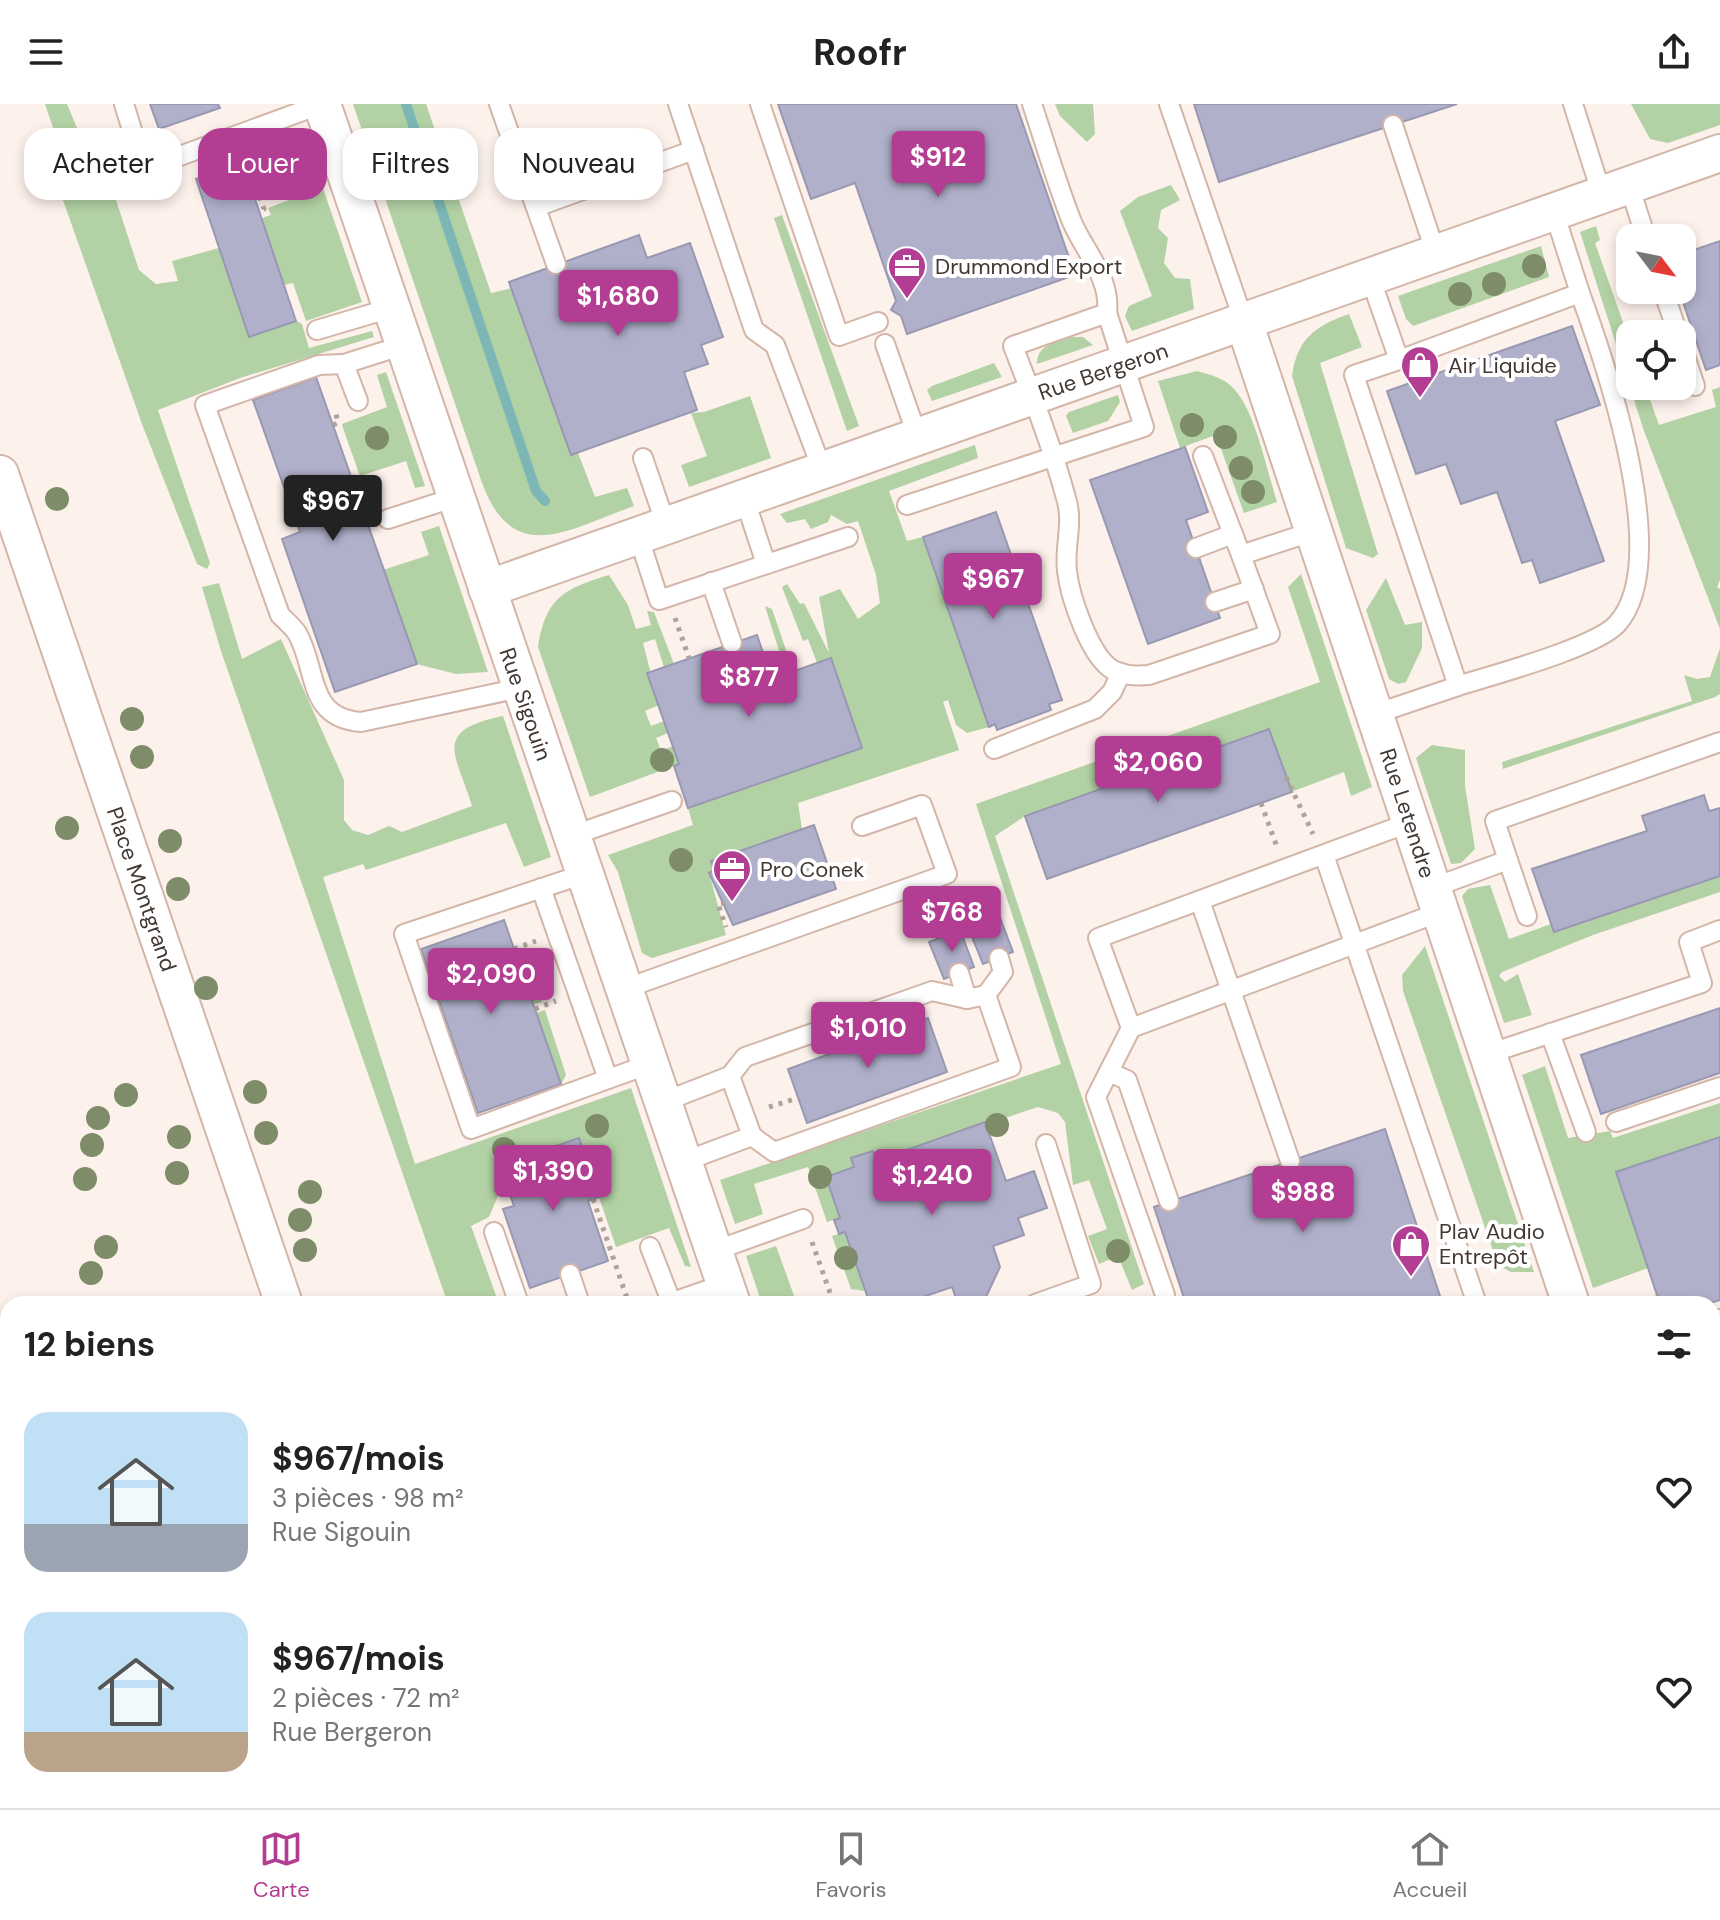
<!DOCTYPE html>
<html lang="fr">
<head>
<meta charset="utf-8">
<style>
  body { margin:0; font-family:"DM Sans",sans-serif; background:#f6f6f6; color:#222; height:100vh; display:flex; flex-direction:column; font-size:30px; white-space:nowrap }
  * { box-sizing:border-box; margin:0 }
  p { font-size:26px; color:#767676 }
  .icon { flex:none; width:44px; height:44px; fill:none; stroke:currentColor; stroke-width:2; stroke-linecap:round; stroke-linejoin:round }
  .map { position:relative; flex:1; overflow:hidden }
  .panel { position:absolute; left:0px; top:1192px; width:1720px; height:512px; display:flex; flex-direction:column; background:#fff; border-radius:24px 24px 0 0; box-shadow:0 4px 12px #0003 }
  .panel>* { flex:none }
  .top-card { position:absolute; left:24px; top:24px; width:800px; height:72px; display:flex; gap:16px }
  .needle { width:52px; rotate:122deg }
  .buttons { position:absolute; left:1616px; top:120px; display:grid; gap:16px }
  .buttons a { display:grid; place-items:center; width:80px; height:80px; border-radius:16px; background:#fff; box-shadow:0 4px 12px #0003; font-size:40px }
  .price { position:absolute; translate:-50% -68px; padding:0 18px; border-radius:8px; background:#b33d93; color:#fff; font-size:26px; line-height:52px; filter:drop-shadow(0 2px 4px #0008) }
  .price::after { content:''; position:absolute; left:50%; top:48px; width:24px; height:18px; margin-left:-12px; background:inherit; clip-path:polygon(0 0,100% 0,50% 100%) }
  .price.current { background:#222; color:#fff }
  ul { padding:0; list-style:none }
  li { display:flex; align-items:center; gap:24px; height:200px; padding:0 24px }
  li span { display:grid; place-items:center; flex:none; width:224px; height:160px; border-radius:24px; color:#555 }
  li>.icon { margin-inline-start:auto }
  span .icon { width:96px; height:96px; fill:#fffc; stroke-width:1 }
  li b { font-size:34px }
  h2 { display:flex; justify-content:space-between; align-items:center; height:96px; padding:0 24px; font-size:34px }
  .pill { padding:0 28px; border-radius:24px; background:#fff; box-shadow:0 4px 12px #0003; font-size:28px; line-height:72px }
  .pill.current { background:#b33d93; color:#fff }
  header { display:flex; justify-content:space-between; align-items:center; height:104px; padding:0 24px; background:#fff; font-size:36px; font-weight:700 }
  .tabs { display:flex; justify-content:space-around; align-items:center; height:112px; border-top:2px solid #e0e0e0; background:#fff; font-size:22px; color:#767676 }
  .tabs a { display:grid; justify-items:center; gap:4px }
  .tabs .current { color:#b33d93 }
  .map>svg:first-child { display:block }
</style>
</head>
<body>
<header><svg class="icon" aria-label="menu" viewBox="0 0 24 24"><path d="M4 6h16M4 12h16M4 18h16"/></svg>Roofr<svg class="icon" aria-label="share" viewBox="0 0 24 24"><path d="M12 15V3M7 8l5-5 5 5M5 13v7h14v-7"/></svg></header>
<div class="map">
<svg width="1720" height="1704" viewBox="0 0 1720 1704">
  <rect width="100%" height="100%" fill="#fdf1eb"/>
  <g fill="#b2d1a4">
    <polygon points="45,0 67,0 90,55 112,84 139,166 156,180 178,177 172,157 219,144 249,233 296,217 302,220 309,244 372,227 374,233 240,274 158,306 210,459 207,465 197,460 142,320 63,96 69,87 74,86"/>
    <path d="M353 0H426L491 189 512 184 571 351 578 349 595 393 627 384 634 402C569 425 512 465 481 376Z"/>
    <polygon points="1055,0 1093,0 1095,30 1087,38 1060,12"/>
    <polygon points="1631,0 1720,0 1720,21 1668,39 1650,35"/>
    <polygon points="313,55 362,198 306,217 293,179 284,181 262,114 271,111 268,104 313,87 303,58"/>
    <polygon points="1171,81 1180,96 1161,106 1158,124 1168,134 1164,159 1175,174 1190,175 1194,205 1132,227 1125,212 1129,202 1152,192 1120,107 1138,93"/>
    <polygon points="782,111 859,322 847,327 774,114"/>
    <polygon points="1596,122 1600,136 1595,139 1630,238 1630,282 1645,282 1659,321 1716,303 1712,286 1720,283 1720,476 1717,483 1720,485 1720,525 1644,327 1580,128"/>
    <polygon points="1541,142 1549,173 1413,222 1406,215 1398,192"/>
    <path d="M1349 210 1362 243 1320 259 1378 450 1373 454 1346 444 1292 272C1297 235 1315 222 1349 210Z"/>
    <path d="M1070 233H1083L1093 241 1037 260C1037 241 1054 239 1070 233Z"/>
    <polygon points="994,259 1002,273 932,297 927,286 932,282"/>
    <path d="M1197 267C1211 271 1225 274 1235 286 1256 310 1267 367 1277 398L1244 409 1216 331 1180 344 1158 277Z"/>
    <polygon points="386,268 425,382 415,384 406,357 360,372 344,327 342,320 387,303 377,271"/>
    <polygon points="1118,291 1120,298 1108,317 1073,329 1066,312 1069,308"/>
    <polygon points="750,292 771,354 689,383 681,361 707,352 691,309 704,308"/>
    <polygon points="975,341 978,354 889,387 907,437 923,433 989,623 967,629 956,621 948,596 943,598 959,646 798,699 802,725 712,757 714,766 709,769 726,831 652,854 642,849 618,768 608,751 693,721 688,704 861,644 830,554 817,559 808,535 803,537 782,483 787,480 800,500 804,499 829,549 819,493 840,485 858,515 880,499 876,471 858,417 847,420 831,411 828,418 811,425 805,415 787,419 780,410"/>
    <polygon points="439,422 488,568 456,570 417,560 383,466 429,451 421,428"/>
    <polygon points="1301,470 1372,683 1351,692 1344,668 1291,688 1269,625 1025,712 995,732 1144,1180 1132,1186 1118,1152 1099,1160 1088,1132 1107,1125 1089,1076 1073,1081 1065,1018 1058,1009 1038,1003 876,1057 872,1047 852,1054 854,1063 826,1073 840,1114 827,1118 808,1063 754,1080 763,1110 735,1120 720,1076 1061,960 976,700 1320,578 1288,483"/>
    <path d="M609 471 628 501 636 525 651 521 647 507 654 508 674 560 664 563 655 535 643 539 659 601 645 607 651 622 664 617 668 629 656 634 661 647 673 642 679 660 590 693 538 543C546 493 564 485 609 471Z"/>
    <polygon points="1386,474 1405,521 1422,518 1422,544 1406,578 1398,580 1389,575 1366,506"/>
    <path d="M219 479 242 555 281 535 344 676V716L352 726 368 731 389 722 402 728 472 702C457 651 430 627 503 612L551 753 524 763 506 719 366 766 363 760 323 773 415 1060 631 984 691 1163 685 1162 669 1124 616 1143 579 1035 505 1075 489 1113 471 1122 499 1200H448L221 547 202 483Z"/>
    <polygon points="765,502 772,505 787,549 781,553"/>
    <polygon points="1720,544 1720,590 1715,593 1503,665 1502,658 1692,597 1684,571 1697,575 1710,573"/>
    <polygon points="1432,641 1465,646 1465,682 1475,745 1461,759 1451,760 1416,654"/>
    <polygon points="1720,772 1720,788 1593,831 1502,868 1499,872 1505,878 1518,870 1532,911 1504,919 1462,792 1468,785 1490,781 1509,835 1551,820 1554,828"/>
    <polygon points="1425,842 1534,1168 1511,1168 1498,1161 1403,887 1402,871"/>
    <polygon points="524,846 542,898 533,901 516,850"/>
    <polygon points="545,906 566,971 561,980 536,909"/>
    <polygon points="1545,962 1568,1034 1610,1027 1613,1034 1720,999 1720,1033 1616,1068 1648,1164 1593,1184 1522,971"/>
    <polygon points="845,1128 865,1187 851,1185 832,1132"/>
    <polygon points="776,1142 797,1200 762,1200 746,1152"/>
    <polygon points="134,1696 417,1696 390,1704 136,1704"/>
    <polygon points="1656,1696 1710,1696 1713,1704 1659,1704"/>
  </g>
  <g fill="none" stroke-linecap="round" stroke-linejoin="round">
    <polyline stroke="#7cb7b5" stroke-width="10" points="406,0 536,387 545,397"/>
  </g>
  <g fill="#b0b0cb" stroke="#9898b2" stroke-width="2">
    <polygon points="150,0 218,0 220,4 159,25"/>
    <polygon points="778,0 1016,0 1075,171 907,230 901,212 891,206 896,197 855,79 811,95"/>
    <polygon points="1194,0 1457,0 1219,78"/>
    <polygon points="243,59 296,217 249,233 196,75"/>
    <polygon points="639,131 647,154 690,139 723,233 701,241 708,260 684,268 697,306 571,351 509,178"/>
    <polygon points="1720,137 1720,261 1706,266 1679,186 1682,150"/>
    <polygon points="1572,222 1600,301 1555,317 1604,457 1540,479 1532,456 1522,459 1497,388 1461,400 1446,360 1416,370 1387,287"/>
    <polygon points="316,273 417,560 335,588 282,435 300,428 253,296"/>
    <polygon points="1185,343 1208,408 1186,416 1220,514 1148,540 1090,376"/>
    <polygon points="996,408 1062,596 1049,600 1051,606 997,626 995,620 989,623 923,433"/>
    <polygon points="757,531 772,575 831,554 862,644 688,704 674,662 679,660 647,569"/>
    <polygon points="1269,625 1292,688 1047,775 1025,712"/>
    <polygon points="1704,691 1709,707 1720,704 1720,772 1554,828 1532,765 1647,727 1642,712"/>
    <polygon points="814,721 836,785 733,821 709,769 714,766 711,757"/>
    <polygon points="999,811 1013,848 983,860 968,823"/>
    <polygon points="504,816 561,980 478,1009 421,845"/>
    <polygon points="960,826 974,863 944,875 929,838"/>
    <polygon points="1720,904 1720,969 1601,1010 1581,951"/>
    <polygon points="928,914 947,968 807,1019 788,965"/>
    <polygon points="985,1018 1006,1077 1034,1067 1047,1104 1018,1114 1024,1131 993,1142 1000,1163 985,1195 958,1200 952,1183 902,1200 870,1200 845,1128 839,1130 834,1116 840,1114 826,1073 854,1063 851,1054 873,1047 876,1057"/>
    <polygon points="1385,1025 1442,1198 1186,1200 1154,1103"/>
    <polygon points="1720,1033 1720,1196 1707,1200 1660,1200 1616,1068"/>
    <polygon points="579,1034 599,1093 588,1097 608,1157 530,1184 503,1105 514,1102 500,1061"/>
    <polygon points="7,1676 8,1696 13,1696 16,1703 30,1699 31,1704 0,1704 0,1678"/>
    <polygon points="724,1696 810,1696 812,1704 727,1704"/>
    <polygon points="1058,1696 1656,1696 1659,1704 1061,1704"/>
  </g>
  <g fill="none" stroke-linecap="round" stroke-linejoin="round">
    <defs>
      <g id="lane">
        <polyline points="124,0 144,65 322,0"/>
        <polyline points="499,0 556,160"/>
        <polyline points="678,0 754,226 775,241 822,365"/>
        <polyline points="760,0 839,232 878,218"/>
        <path d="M1032 0C1045 39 1057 80 1072 118 1085 148 1111 174 1107 209"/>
        <polyline points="1169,0 1244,218"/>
        <polyline points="1573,0 1602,91"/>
        <polyline points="1393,21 1436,150"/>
        <polyline points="1629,81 1646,134"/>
        <polyline points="536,103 694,46"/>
        <polyline points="1370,173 1399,256 1580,189 1554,108"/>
        <polyline points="1663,186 1678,230"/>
        <polyline points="317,226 391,204"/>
        <polyline points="885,240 917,331"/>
        <polyline points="1682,243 1695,282"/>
        <path d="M344 260 319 261 205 301 280 511C285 516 293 523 297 529 318 565 306 614 361 618L520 584"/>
        <polyline points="358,297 344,260 404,241"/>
        <polyline points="1203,352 1241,451"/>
        <polyline points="643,354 666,421"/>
        <polyline points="744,393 766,460"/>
        <path d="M907 401C986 375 1065 349 1144 323L1107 209 1013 242C1032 291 1052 342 1066 394 1074 419 1064 441 1067 467 1070 493 1090 553 1113 566 1125 572 1136 572 1149 571L1270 530 1241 451 1314 427"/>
        <polyline points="388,415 456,393"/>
        <polyline points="638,431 659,496 848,433"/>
        <polyline points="1196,444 1233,430"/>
        <polyline points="711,478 732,539"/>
        <polyline points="1215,498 1254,485"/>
        <path d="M1458 582C1492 571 1595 544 1617 520 1674 457 1606 261 1580 189"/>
        <polyline points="1375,610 1458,582 1354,271 1399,256"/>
        <polyline points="994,645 1095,605 1112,588 1121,569"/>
        <polyline points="571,732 672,697"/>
        <polyline points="1324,751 1477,1200"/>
        <polyline points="1508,756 1495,717 1720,638"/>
        <polyline points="584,770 404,830 471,1025 608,975"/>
        <polyline points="541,784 608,975 650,960"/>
        <polyline points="1432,784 1508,756 1527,812"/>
        <polyline points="1200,797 1290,1057"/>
        <polyline points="959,869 967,895"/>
        <polyline points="624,885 947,770 922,701 862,722"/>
        <polyline points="986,891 1003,868 999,854"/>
        <polyline points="1131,924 1440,808"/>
        <polyline points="1550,929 1586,1028"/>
        <polyline points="1488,950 1702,879 1689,838 1720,826"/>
        <polyline points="1109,968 1127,976 1169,1097"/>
        <polyline points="730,972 745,953 932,887 967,895 986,891 1011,963 774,1048 752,1032"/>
        <polyline points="663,998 730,972 752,1032 683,1058"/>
        <polyline points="1616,1018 1720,983"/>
        <polyline points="494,1128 519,1200"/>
        <polyline points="650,1143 672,1200"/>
        <polyline points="714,1147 803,1115"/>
        <polyline points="570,1170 580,1200"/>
        <polyline points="1165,1191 1096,993 1131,924 1098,834 1411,718"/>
        <polyline points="667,1200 725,1180"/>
        <polyline points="1035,1200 1091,1180 1046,1040"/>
        <polyline points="1712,1218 1720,1215"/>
        <polyline points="1712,1351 1720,1348"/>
        <polyline points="1712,1393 1720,1418"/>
        <polyline points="1712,1504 1720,1501"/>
        <polyline points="688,1696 691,1704"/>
        <polyline points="831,1696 833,1704"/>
        <polyline points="1011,1696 1014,1704"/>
        <polyline points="949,1704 973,1696"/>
      </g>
      <g id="street">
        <polyline points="322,0 732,1200"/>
        <polyline points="1244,218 1571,1200"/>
        <polyline points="0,370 284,1200"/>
        <polyline points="487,485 1720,49"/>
        <polyline points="0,1383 8,1406"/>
        <polyline points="1712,1623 1720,1647"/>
        <polyline points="107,1696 110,1704"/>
        <polyline points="902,1696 905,1704"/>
      </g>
    </defs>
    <use href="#lane" stroke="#d3b6a9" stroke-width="22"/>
    <use href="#street" stroke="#d3b6a9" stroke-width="40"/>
    <g stroke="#afa39d" stroke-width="5" stroke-dasharray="4 6" stroke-linecap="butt">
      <polyline points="246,55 264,105 259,108"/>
      <polyline points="333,321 338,319 336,310"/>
      <polyline points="352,374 357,372 372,397"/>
      <polyline points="675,514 689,554"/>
      <polyline points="1286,673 1313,730"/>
      <polyline points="1261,699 1277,743"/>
      <polyline points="725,799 718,800 726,823"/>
      <polyline points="514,845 536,837"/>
      <polyline points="535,905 556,897"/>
      <polyline points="769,1003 798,994"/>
      <polyline points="593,1095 629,1200"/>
      <polyline points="812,1138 834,1200"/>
      <polyline points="1657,1191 1660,1200"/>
      <polyline points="47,1696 49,1704"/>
      <polyline points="186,1696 189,1704"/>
    </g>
    <use href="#lane" stroke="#fff" stroke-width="18"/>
    <use href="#street" stroke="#fff" stroke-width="36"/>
  </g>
  <g fill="#7e8c6a">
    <circle cx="1534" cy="162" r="12"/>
    <circle cx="1494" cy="180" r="12"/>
    <circle cx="1460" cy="190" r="12"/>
    <circle cx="1192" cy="321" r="12"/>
    <circle cx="1225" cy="333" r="12"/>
    <circle cx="377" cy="334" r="12"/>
    <circle cx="1241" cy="364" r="12"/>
    <circle cx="1253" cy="388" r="12"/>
    <circle cx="57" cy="395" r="12"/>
    <circle cx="132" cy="615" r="12"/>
    <circle cx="142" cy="653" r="12"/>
    <circle cx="662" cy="656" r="12"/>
    <circle cx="67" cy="724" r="12"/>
    <circle cx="170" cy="737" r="12"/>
    <circle cx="681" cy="756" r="12"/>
    <circle cx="178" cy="785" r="12"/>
    <circle cx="206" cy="884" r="12"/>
    <circle cx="255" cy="988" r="12"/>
    <circle cx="126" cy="991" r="12"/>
    <circle cx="98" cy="1014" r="12"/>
    <circle cx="997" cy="1021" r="12"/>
    <circle cx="597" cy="1022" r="12"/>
    <circle cx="266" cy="1029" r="12"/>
    <circle cx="179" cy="1033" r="12"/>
    <circle cx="92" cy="1041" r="12"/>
    <circle cx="504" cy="1045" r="12"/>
    <circle cx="177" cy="1069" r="12"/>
    <circle cx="820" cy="1073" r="12"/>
    <circle cx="85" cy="1075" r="12"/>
    <circle cx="310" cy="1088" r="12"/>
    <circle cx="300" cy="1116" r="12"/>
    <circle cx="106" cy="1143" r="12"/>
    <circle cx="305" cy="1146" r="12"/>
    <circle cx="1118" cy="1147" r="12"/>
    <circle cx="846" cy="1154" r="12"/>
    <circle cx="91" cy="1169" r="12"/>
  </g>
  <defs>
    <symbol id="office-pin" viewBox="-11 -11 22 30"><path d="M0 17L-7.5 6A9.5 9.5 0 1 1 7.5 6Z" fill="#b33d93" stroke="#fff"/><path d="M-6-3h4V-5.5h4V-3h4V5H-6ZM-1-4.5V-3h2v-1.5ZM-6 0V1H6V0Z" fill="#fff"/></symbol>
    <symbol id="shop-pin" viewBox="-11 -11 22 30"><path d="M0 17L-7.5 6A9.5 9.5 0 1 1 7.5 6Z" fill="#b33d93" stroke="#fff"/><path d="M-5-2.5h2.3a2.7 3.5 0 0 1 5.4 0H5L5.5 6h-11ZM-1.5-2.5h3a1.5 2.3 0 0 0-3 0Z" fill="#fff"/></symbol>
  </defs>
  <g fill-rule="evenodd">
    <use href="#office-pin" x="885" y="140" width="44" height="60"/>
    <use href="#shop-pin" x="1398" y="239" width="44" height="60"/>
    <use href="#office-pin" x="710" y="743" width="44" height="60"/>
    <use href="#shop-pin" x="1389" y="1118" width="44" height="60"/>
  </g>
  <g text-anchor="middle" stroke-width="8" stroke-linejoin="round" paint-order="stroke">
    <g font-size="22" fill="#433732" stroke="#fff" text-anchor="start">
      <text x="935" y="170">Drummond Export</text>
      <text x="1448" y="269">Air Liquide</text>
      <text x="760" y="773">Pro Conek</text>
      <text x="1439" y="1135">Plav Audio<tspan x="1439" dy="25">Entrepôt</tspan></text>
    </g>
    <g font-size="22" fill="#433732" stroke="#fff">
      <text transform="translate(1103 267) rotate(-19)" y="8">Rue Bergeron</text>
      <text transform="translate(526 600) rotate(71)" y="8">Rue Sigouin</text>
      <text transform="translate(1408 709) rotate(72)" y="8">Rue Letendre</text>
      <text transform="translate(142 785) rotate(71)" y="8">Place Montgrand</text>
    </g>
  </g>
</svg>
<div class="buttons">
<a><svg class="needle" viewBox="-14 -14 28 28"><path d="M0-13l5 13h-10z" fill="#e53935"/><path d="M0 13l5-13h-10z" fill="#767676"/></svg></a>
<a><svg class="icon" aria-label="locate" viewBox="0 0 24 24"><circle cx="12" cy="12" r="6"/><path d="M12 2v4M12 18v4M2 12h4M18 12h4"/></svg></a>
</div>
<b class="price" style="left:938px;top:95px">$912</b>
<b class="price" style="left:618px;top:234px">$1,680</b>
<b class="price current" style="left:333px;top:439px">$967</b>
<b class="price" style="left:993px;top:517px">$967</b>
<b class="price" style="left:749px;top:615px">$877</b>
<b class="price" style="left:1158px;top:700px">$2,060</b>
<b class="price" style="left:952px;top:850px">$768</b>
<b class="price" style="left:491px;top:912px">$2,090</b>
<b class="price" style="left:868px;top:966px">$1,010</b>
<b class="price" style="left:553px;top:1109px">$1,390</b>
<b class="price" style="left:932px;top:1113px">$1,240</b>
<b class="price" style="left:1303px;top:1130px">$988</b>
<div class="top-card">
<a class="pill">Acheter</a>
<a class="pill current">Louer</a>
<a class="pill">Filtres</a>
<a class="pill">Nouveau</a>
</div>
<section class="panel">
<h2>12 biens<svg class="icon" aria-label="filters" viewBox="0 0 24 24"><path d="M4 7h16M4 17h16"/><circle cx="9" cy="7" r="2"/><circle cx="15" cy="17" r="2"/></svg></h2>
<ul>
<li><span style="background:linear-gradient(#bfe0f5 70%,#9aa5b1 0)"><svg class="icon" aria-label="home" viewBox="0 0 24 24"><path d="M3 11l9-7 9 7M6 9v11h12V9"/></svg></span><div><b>$967/mois</b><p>3 pièces · 98 m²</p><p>Rue Sigouin</p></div><svg class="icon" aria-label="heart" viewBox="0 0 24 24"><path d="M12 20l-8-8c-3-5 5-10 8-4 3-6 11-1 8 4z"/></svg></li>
<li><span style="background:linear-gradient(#bfe0f5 75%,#b9a48a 0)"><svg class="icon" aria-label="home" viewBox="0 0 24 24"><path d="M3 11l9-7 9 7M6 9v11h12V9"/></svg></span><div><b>$967/mois</b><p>2 pièces · 72 m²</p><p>Rue Bergeron</p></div><svg class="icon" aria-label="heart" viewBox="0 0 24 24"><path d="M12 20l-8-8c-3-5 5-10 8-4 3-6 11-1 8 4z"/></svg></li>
</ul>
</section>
</div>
<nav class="tabs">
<a class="current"><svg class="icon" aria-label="map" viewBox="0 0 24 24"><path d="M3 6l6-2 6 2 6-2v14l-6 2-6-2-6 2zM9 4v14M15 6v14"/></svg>Carte</a>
<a><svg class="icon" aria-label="saved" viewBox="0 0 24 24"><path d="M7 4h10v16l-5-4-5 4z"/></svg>Favoris</a>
<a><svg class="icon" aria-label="home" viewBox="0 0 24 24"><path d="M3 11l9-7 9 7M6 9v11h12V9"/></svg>Accueil</a>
</nav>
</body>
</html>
